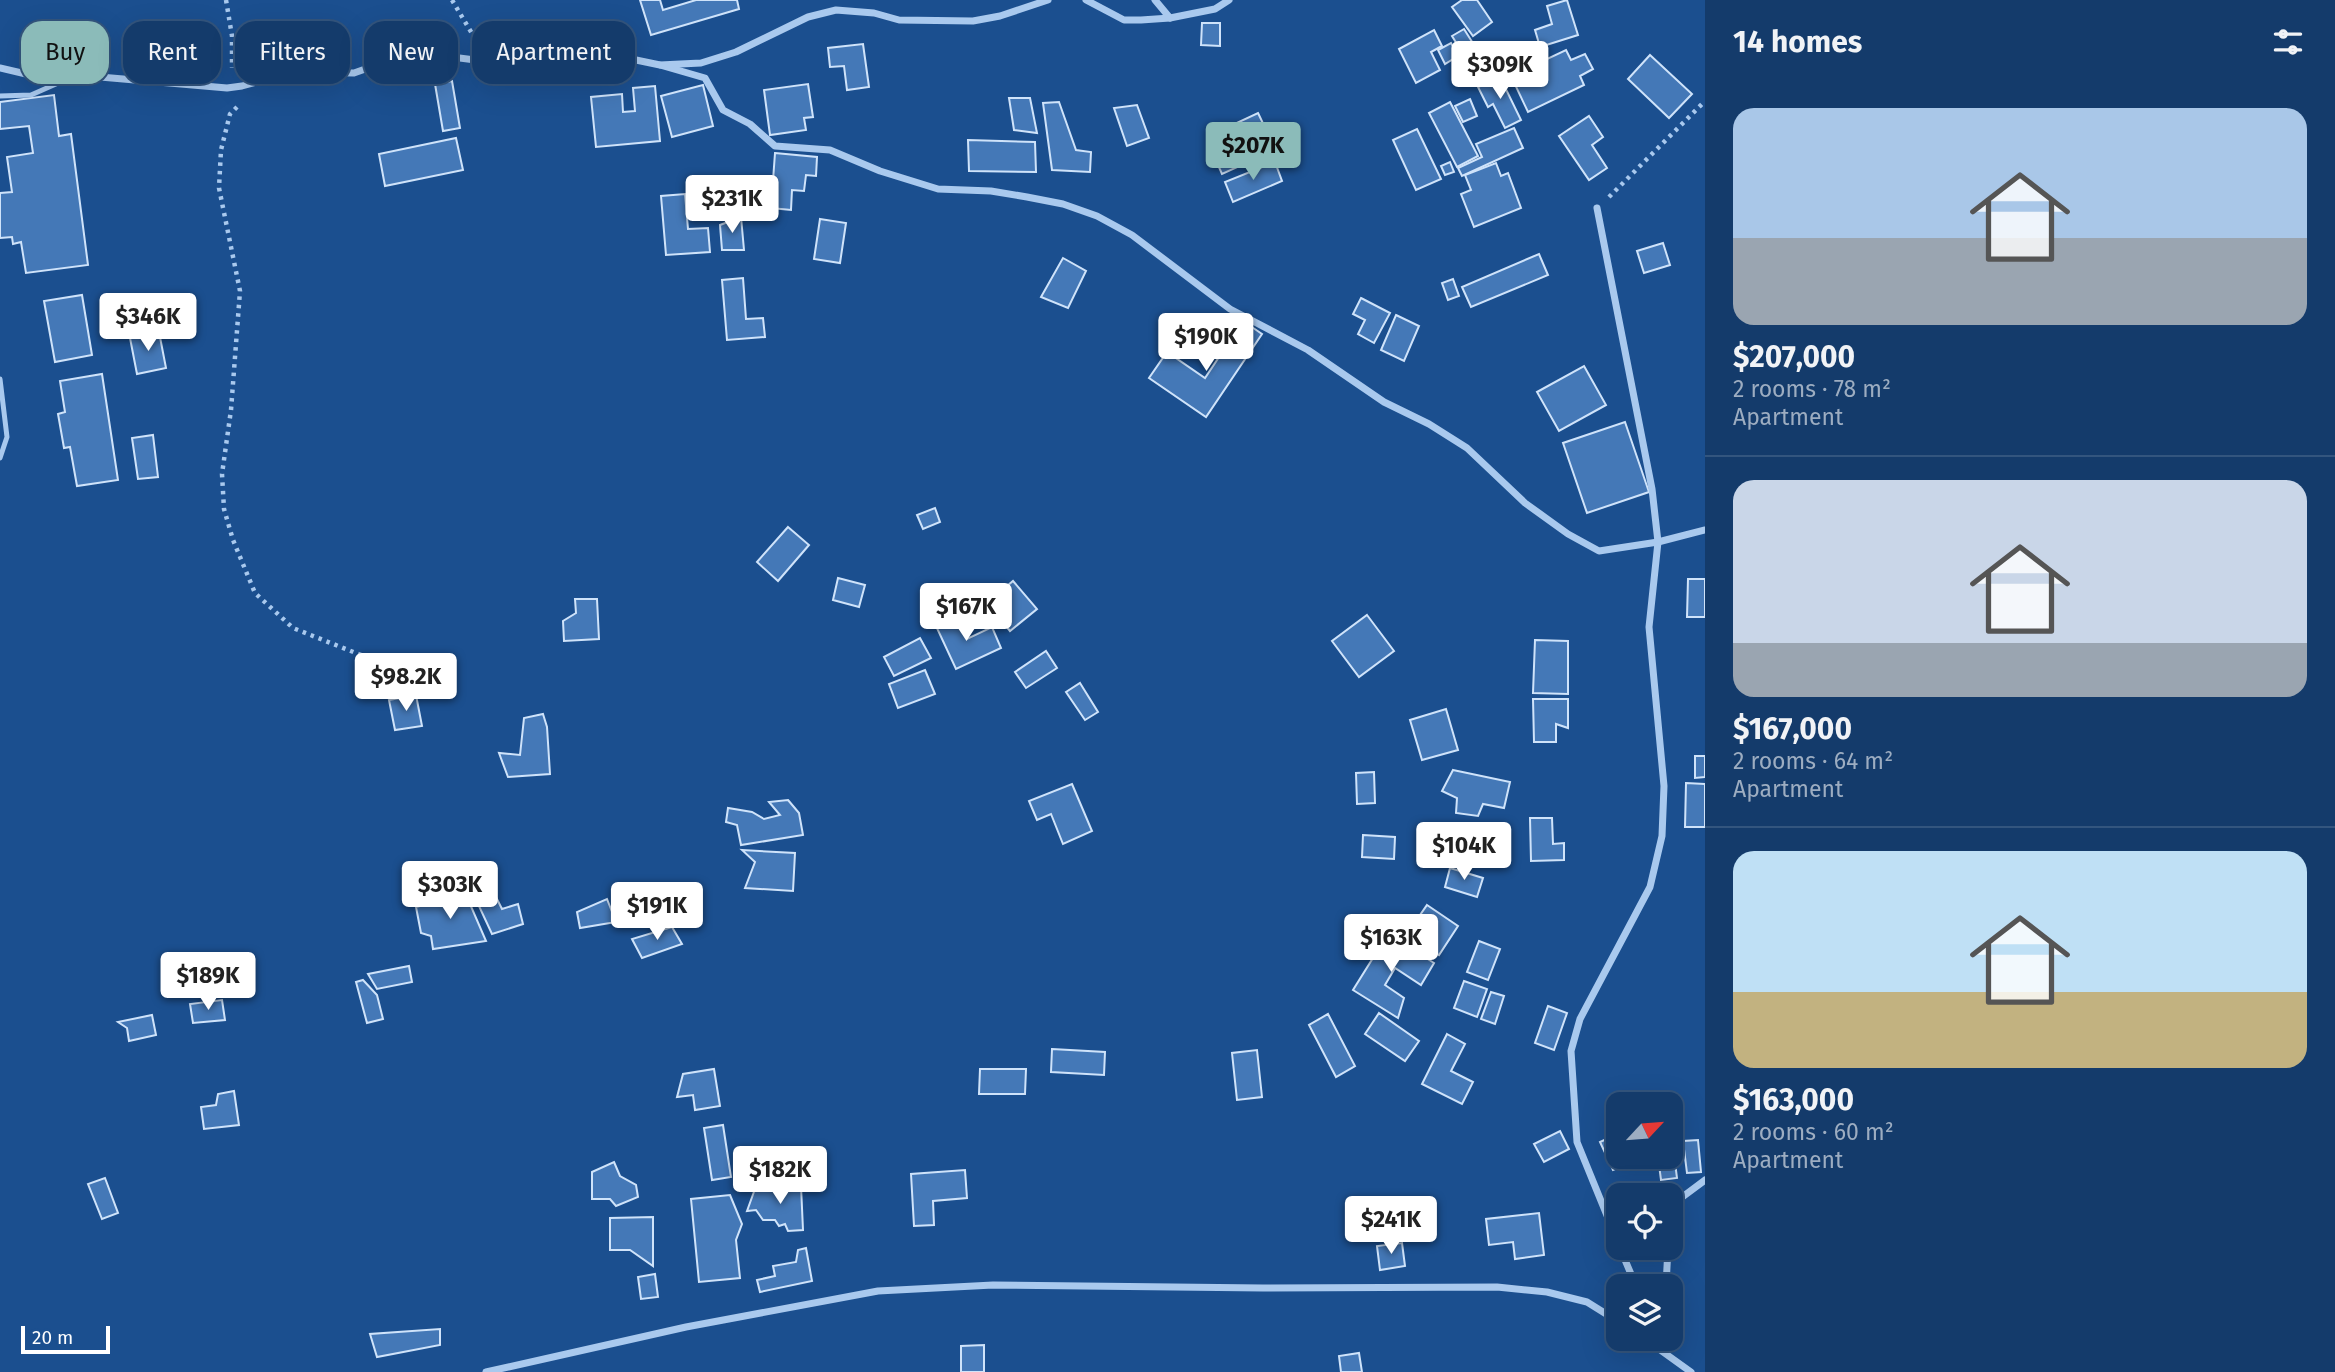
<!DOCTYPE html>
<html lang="en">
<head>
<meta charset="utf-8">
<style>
  body { margin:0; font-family:"Fira Sans",sans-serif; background:#1d4271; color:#f1f3f6; height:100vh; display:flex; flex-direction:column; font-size:26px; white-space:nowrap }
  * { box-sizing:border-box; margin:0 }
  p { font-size:23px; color:#9dadc1 }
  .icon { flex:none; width:38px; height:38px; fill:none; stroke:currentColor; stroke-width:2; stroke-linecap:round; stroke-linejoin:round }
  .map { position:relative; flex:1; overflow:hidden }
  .side { display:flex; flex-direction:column; background:#143b6b; width:630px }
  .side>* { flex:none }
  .guide { position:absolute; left:21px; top:21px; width:665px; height:63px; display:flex; gap:14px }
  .needle { width:46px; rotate:64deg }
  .tools { position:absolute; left:1606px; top:1092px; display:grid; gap:14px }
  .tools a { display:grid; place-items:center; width:77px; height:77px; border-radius:14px; background:#143b6b; box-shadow:0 7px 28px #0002,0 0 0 2px #33557e; font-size:35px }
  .scale { position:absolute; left:21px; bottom:18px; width:89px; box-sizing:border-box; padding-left:7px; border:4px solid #fff; border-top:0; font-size:19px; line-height:24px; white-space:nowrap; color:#fff; -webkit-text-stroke:5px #1b4f8f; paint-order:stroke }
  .price { position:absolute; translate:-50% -60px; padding:0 16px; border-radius:7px; background:#fff; color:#222; font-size:23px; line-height:46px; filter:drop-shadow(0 2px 4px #0008) }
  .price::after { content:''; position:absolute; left:50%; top:42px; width:21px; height:16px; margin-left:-10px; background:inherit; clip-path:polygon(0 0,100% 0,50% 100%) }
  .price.current { background:#8bbbb9; color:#111 }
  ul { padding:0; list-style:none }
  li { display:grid; align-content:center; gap:14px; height:371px; padding:0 28px }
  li+li { border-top:2px solid #33557e }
  li span { display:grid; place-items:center; height:217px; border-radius:21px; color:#555 }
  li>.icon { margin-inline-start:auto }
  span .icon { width:126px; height:126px; fill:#fffc; stroke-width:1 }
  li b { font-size:30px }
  h2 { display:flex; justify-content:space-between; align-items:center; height:84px; padding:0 28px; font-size:30px }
  .pill { padding:0 24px; border-radius:21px; background:#143b6b; box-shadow:0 7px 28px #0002,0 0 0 2px #33557e; font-size:24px; line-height:63px }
  .pill.current { background:#8bbbb9; color:#111 }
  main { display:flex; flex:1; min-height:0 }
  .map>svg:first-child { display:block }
</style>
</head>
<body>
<main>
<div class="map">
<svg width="1705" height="1372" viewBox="0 0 1705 1372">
  <rect width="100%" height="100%" fill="#1b4f8f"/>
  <g fill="#4478b7" stroke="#cfe3fa" stroke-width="2">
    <polygon points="640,0 660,0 663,10 696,0 737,0 739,9 651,35"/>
    <polygon points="1462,0 1477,0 1492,22 1473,36 1452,7"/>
    <polygon points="1567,0 1578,35 1540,47 1535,30 1552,24 1547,6"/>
    <polygon points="1202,23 1220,23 1220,46 1201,45"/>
    <polygon points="1464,29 1484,61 1463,73 1456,62 1465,57 1452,36"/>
    <polygon points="1434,30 1442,46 1431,52 1440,70 1416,83 1399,49"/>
    <polygon points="1451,43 1458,56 1445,64 1438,50"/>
    <polygon points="863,44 869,87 847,90 844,66 830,67 828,48"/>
    <polygon points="1566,50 1571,60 1585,54 1593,69 1580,76 1584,85 1528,112 1511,76"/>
    <polygon points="1650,55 1692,94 1669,118 1628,79"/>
    <polygon points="1500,77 1521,120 1505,128 1493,104 1488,107 1478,87"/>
    <polygon points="452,81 460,128 443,131 435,84"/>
    <polygon points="808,84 813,117 804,118 806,130 770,135 764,90"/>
    <polygon points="703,85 713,126 672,137 661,96"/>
    <polygon points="655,86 660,141 596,147 591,97 622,94 623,112 635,111 633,88"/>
    <polygon points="54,95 59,136 71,134 88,265 26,273 21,242 13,244 12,237 0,238 0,193 12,192 7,157 33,153 29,126 0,129 0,102"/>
    <polygon points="1009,98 1030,98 1037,133 1014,130"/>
    <polygon points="1470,99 1477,116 1463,122 1455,106"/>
    <polygon points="1059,102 1076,150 1091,152 1090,172 1052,170 1043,103"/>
    <polygon points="1450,102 1478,156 1457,167 1429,113"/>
    <polygon points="1137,105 1149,138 1127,146 1114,108"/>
    <polygon points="1258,113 1273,144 1263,149 1266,154 1222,174 1214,156 1235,146 1226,128"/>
    <polygon points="1589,116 1603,137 1592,145 1607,168 1589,180 1559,136"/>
    <polygon points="1514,128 1523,148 1462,176 1458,168 1482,157 1476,144"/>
    <polygon points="1417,129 1441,179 1416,190 1393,140"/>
    <polygon points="456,138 463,170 385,186 379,154"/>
    <polygon points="968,140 1035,142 1036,172 969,171"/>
    <polygon points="775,153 817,157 816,176 806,175 804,191 792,190 791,210 771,208"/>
    <polygon points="1275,162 1282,181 1233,202 1225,182"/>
    <polygon points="1450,162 1454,172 1445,175 1441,166"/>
    <polygon points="1496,163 1501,176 1508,173 1521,208 1474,227 1461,194 1471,190 1465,175"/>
    <polygon points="685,194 688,229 708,228 710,252 666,255 661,196"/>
    <polygon points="741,217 744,250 722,250 720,225"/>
    <polygon points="820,219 846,223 840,263 814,259"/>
    <polygon points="1663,243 1670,265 1644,273 1637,251"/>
    <polygon points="1539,254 1548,275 1471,307 1462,287"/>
    <polygon points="1063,258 1086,271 1068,308 1041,297"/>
    <polygon points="743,278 746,319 763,318 765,337 727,340 722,280"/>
    <polygon points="1453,279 1459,296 1448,300 1442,283"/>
    <polygon points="82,295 92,355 55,362 44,301"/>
    <polygon points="1361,298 1390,313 1374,343 1358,334 1365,320 1353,314"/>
    <polygon points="1396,315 1419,326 1404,361 1381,350"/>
    <polygon points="1243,321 1262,334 1206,417 1149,378 1167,352 1205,378"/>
    <polygon points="159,332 166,368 137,374 130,338"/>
    <polygon points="1584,366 1606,405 1559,431 1537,392"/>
    <polygon points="102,374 118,480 77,486 70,447 64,448 58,414 65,412 60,381"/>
    <polygon points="1625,422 1649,492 1587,513 1563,443"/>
    <polygon points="153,435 158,477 138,479 132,438"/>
    <polygon points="935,508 940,522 923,529 917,515"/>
    <polygon points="788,527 809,545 778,581 757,562"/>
    <polygon points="838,578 865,585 859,607 833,600"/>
    <polygon points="1688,579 1705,579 1705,617 1687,617"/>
    <polygon points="1013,581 1037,609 1010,631 987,603"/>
    <polygon points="575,599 597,599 599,639 564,641 563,621 576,613"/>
    <polygon points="1367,615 1394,651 1359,677 1332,641"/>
    <polygon points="957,616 967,639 992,627 1001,648 956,669 936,626"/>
    <polygon points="920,638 931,658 894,676 884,657"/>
    <polygon points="1535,640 1568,641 1568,694 1533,693"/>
    <polygon points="1046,651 1057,668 1026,688 1015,672"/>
    <polygon points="925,670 935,694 898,708 889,684"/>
    <polygon points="1080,683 1098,712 1085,720 1066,692"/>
    <polygon points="416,695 422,726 395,730 389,700"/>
    <polygon points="1533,699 1568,699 1568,728 1556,724 1556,742 1534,742"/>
    <polygon points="1446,709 1458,750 1422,760 1410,720"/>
    <polygon points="543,714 547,727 550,774 508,777 499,753 520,755 524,718"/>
    <polygon points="1695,756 1705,756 1705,777 1695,778"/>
    <polygon points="1453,770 1510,782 1504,808 1483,804 1478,816 1456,813 1457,798 1442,791"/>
    <polygon points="1374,772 1375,803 1357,804 1356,773"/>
    <polygon points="1686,783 1705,784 1705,827 1685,827"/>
    <polygon points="1072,784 1092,831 1063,844 1051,814 1037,820 1029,801"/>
    <polygon points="788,800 799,813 803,835 741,845 737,825 726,822 728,808 752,812 764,819 780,815 769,802"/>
    <polygon points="1530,818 1552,818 1553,844 1564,843 1564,860 1531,861"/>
    <polygon points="1363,835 1395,837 1394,859 1362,857"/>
    <polygon points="742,850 795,853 793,891 745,888 755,862"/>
    <polygon points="1450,868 1483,878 1477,897 1445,887"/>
    <polygon points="454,886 470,904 486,941 433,949 431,936 421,933 416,907 440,901 434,893"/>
    <polygon points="660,888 673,921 653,929 647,913 634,918 632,911 621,915 617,904"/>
    <polygon points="495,895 502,909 518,904 523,924 492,934 478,904"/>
    <polygon points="607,899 616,922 580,928 577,912"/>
    <polygon points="1427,905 1458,926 1439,955 1407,934"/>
    <polygon points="672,927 682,944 642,958 632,939"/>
    <polygon points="1388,934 1434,963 1421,985 1395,968 1385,985 1404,998 1398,1018 1353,990"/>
    <polygon points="1479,941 1500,949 1488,980 1467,972"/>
    <polygon points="409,966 412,982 377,989 368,974"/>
    <polygon points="363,980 377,995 383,1019 367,1023 356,982"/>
    <polygon points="1464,981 1487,989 1477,1017 1454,1008"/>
    <polygon points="1491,992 1504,996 1495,1024 1481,1019"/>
    <polygon points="222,1000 225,1020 193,1023 190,1004"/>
    <polygon points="1548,1006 1567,1013 1554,1050 1535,1043"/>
    <polygon points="1379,1013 1419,1041 1405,1061 1365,1034"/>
    <polygon points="1328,1014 1355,1066 1336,1077 1309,1025"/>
    <polygon points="152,1015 156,1035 129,1041 127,1028 118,1022"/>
    <polygon points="1447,1034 1465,1044 1451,1071 1473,1082 1462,1104 1422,1084"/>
    <polygon points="1052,1049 1105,1052 1104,1075 1051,1072"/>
    <polygon points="1257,1050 1262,1097 1237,1100 1232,1053"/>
    <polygon points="714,1069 720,1106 695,1110 693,1095 677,1097 683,1074"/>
    <polygon points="980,1069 1026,1069 1025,1094 979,1094"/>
    <polygon points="234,1091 239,1125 204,1129 201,1107 216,1105 218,1094"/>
    <polygon points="723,1125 731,1177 712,1180 704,1128"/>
    <polygon points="1560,1131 1569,1149 1544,1162 1534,1144"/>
    <polygon points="1671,1132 1677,1178 1661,1180 1658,1157 1671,1157"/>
    <polygon points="1619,1133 1619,1157 1633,1157 1635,1161 1613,1170 1600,1142"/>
    <polygon points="1698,1140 1701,1172 1687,1173 1683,1141"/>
    <polygon points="614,1162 620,1176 636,1185 638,1197 616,1206 610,1199 592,1199 592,1172"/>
    <polygon points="965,1170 967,1198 933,1201 934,1225 914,1226 911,1174"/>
    <polygon points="105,1178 118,1213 102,1219 88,1184"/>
    <polygon points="801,1186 803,1230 788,1231 785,1224 779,1226 775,1220 763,1220 756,1210 747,1211 755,1189"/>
    <polygon points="730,1195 742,1224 736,1240 740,1278 699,1282 691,1199"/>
    <polygon points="1539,1213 1544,1255 1515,1259 1513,1242 1489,1245 1486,1219"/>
    <polygon points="653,1217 653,1266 630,1250 610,1250 610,1218"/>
    <polygon points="1402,1243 1405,1266 1380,1270 1377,1246"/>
    <polygon points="806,1248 812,1281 760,1292 757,1280 775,1276 773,1266 796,1262 798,1250"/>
    <polygon points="655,1274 658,1297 641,1299 638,1277"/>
    <polygon points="440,1329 440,1345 377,1357 370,1334"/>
    <polygon points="984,1345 984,1372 961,1372 961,1346"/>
    <polygon points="1359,1353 1362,1372 1341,1372 1339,1356"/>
  </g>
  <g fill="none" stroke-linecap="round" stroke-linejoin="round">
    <g stroke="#a9c9ee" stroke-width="4.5" stroke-dasharray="3.5 5" stroke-linecap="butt">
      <polyline points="226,0 232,36 232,68"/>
      <polyline points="452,0 477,42"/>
      <polyline points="237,107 230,114 221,150 219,188 240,291 231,410 222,474 224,509 233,540 255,593 293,628 391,667 428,663"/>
      <polyline points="1609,197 1705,101"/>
    </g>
    <g stroke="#a9c9ee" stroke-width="5">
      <polyline points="0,96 31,95 74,76"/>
      <polyline points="0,379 7,437 0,458"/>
    </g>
    <g stroke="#a9c9ee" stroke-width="7">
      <polyline points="1086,0 1124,20 1141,20 1170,18 1215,9 1229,0"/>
      <polyline points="1155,0 1170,18"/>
      <polyline points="660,65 705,78 723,110 750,124 775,146 830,150 880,171 938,189 991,191 1027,197 1063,204 1097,216 1132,235 1230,309 1308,350 1384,402 1429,424 1467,448 1525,503 1568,534 1599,551 1658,542 1705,530"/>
      <path d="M0 68 26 74 77 75 227 88 242 86 292 72 354 73 413 52 522 66C543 62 566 49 588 50L660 65 701 63 736 52 808 17 836 10 874 13 899 20 973 21 1000 16 1048 0"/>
      <polyline points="1597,208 1652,489 1658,542 1649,627 1664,786 1662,836 1650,887 1580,1019 1571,1051 1577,1142 1619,1245"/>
      <polyline points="1671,1215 1681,1198 1705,1180"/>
      <polyline points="1620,1248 1636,1286"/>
      <polyline points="1666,1286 1668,1248"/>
      <polyline points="1645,1339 1691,1372"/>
      <polyline points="1662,1350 1662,1339"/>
      <polyline points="486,1372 686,1327 878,1291 993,1285 1263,1288 1497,1287 1547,1292 1587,1302 1619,1322"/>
    </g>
  </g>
</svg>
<div class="tools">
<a><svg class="needle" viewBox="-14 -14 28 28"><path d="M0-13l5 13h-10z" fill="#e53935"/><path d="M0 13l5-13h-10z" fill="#9dadc1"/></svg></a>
<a><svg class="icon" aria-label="locate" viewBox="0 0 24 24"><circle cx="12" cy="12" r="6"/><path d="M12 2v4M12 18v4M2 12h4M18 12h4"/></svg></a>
<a><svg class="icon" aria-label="layers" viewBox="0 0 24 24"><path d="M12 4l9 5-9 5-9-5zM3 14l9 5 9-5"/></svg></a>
</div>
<div class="scale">20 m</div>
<b class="price" style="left:1500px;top:101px">$309K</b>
<b class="price current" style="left:1253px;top:182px">$207K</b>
<b class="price" style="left:732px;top:235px">$231K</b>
<b class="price" style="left:148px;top:353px">$346K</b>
<b class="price" style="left:1206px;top:373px">$190K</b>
<b class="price" style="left:966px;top:643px">$167K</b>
<b class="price" style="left:406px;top:713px">$98.2K</b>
<b class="price" style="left:1464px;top:882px">$104K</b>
<b class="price" style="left:450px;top:921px">$303K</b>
<b class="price" style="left:657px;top:942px">$191K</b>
<b class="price" style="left:1391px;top:974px">$163K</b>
<b class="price" style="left:208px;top:1012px">$189K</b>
<b class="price" style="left:780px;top:1206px">$182K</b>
<b class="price" style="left:1391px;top:1256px">$241K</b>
<div class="guide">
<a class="pill current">Buy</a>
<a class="pill">Rent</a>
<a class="pill">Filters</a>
<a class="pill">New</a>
<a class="pill">Apartment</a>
</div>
</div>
<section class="side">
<h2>14 homes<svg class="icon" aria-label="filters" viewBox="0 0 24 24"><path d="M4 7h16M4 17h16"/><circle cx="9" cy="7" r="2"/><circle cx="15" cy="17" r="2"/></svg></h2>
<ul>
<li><span style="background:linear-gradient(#a9c7e8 60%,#9aa5b1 0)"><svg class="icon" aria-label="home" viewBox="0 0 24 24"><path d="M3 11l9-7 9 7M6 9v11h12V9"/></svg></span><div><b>$207,000</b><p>2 rooms · 78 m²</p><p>Apartment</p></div></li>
<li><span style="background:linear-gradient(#c9d6e8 75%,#9aa5b1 0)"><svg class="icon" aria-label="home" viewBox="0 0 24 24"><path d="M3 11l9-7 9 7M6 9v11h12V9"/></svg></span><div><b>$167,000</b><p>2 rooms · 64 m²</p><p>Apartment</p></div></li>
<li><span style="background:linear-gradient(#bfe0f5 65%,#c2b280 0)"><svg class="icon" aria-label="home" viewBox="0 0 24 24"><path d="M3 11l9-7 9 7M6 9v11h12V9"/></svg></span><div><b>$163,000</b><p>2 rooms · 60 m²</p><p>Apartment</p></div></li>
</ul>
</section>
</main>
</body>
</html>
